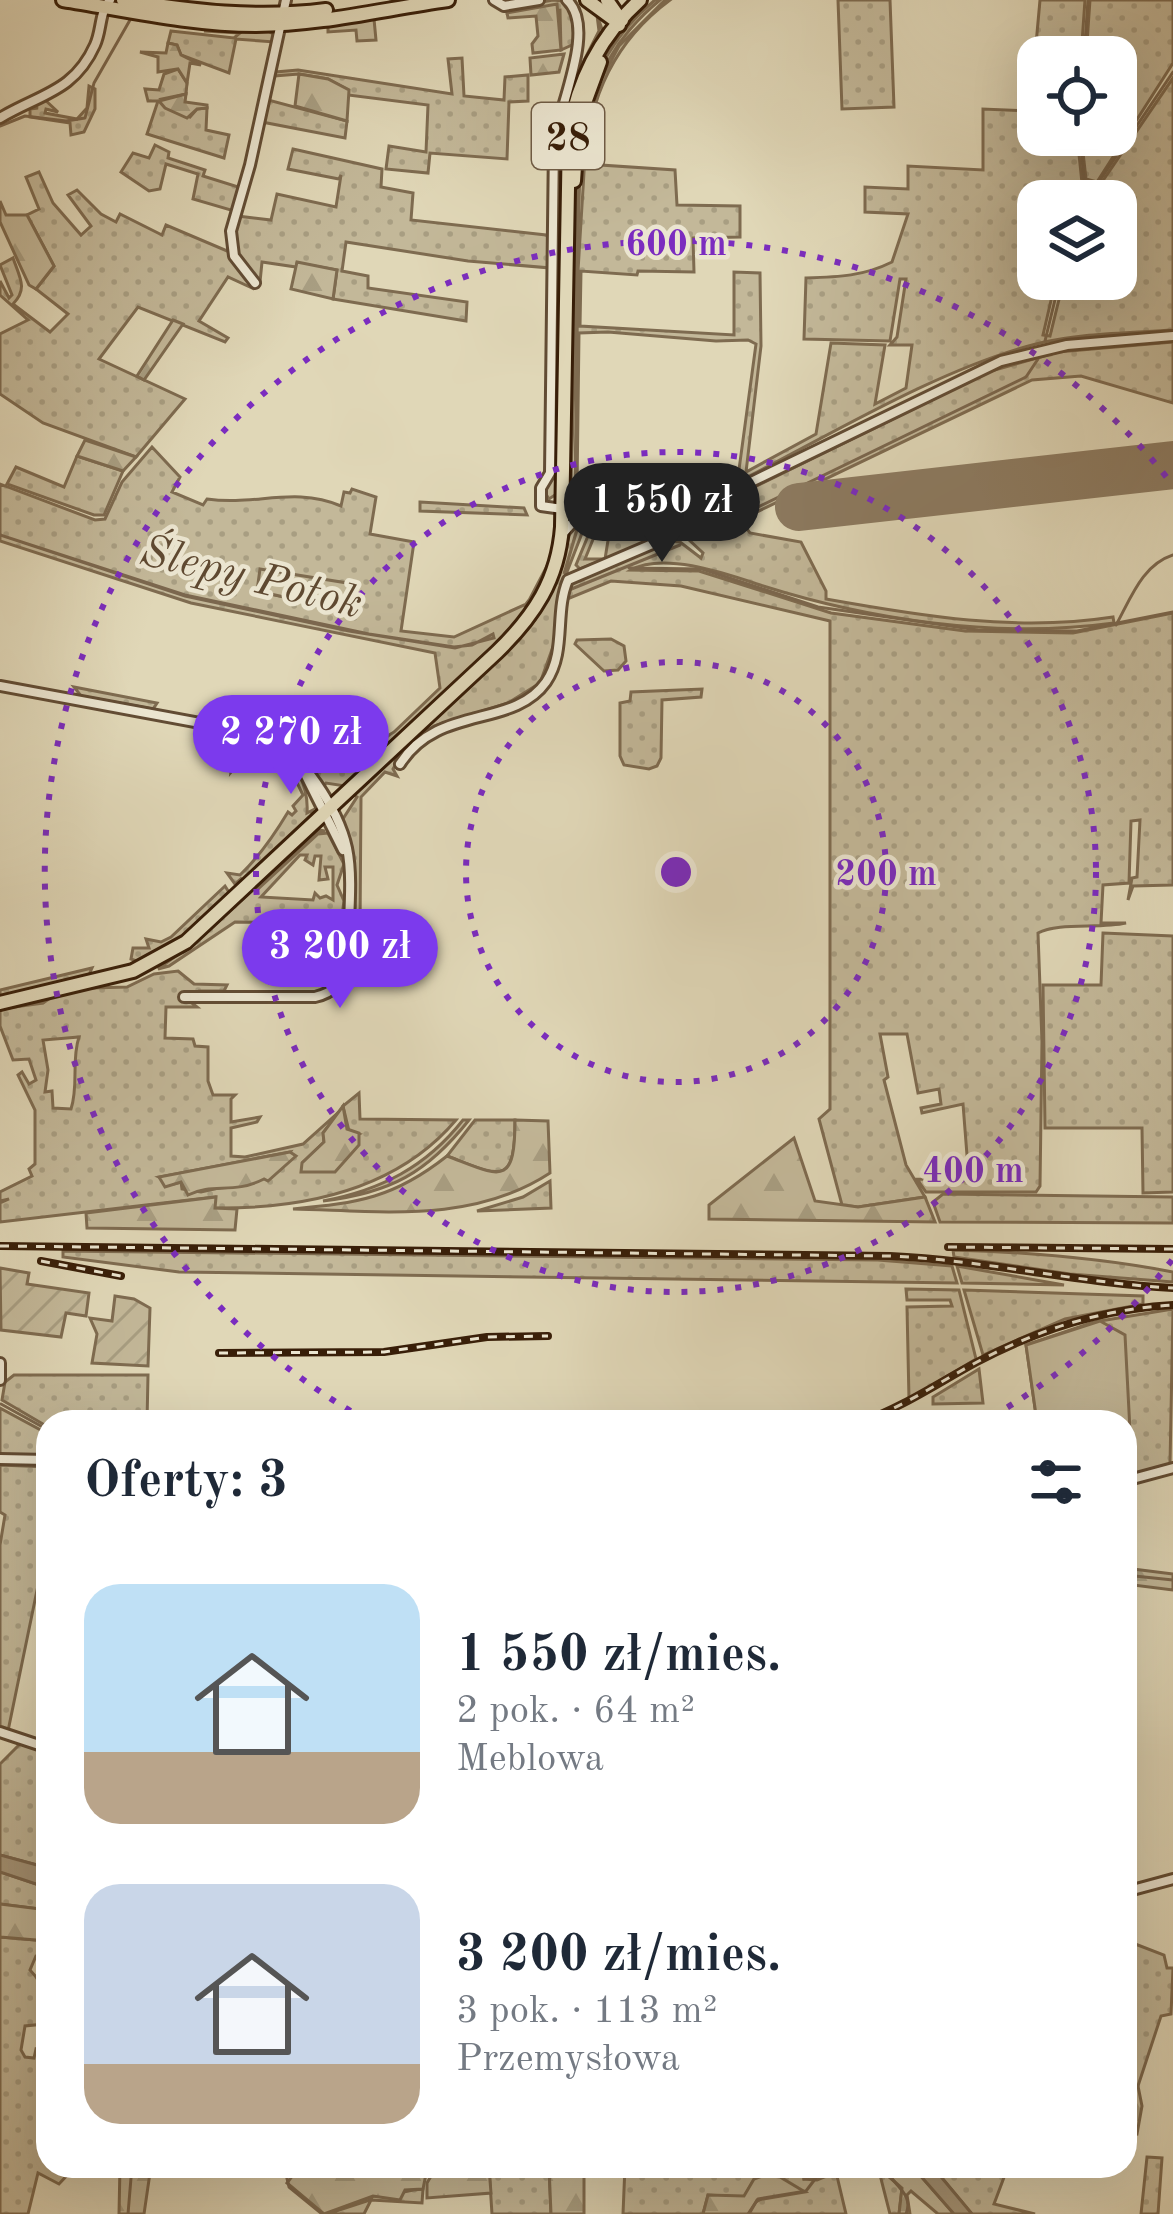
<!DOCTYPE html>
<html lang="pl">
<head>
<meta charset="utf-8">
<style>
  body { margin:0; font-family:"Old Standard TT",serif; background:#f2f2f3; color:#1f2937; height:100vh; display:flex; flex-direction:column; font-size:45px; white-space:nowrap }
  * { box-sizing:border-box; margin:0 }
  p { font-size:39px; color:#747a83 }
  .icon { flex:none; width:66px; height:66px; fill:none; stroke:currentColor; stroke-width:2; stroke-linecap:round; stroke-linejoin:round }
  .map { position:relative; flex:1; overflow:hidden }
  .panel { position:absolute; left:36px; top:1410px; width:1101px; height:768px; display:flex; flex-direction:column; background:#fff; border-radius:36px; box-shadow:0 12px 48px #0002 }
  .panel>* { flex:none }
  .tools { position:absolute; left:1017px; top:36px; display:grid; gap:24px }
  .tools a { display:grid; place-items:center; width:120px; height:120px; border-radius:24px; background:#fff; box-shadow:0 12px 48px #0002; font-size:60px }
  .price { position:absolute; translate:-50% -102px; padding:0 27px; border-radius:42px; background:#7c3aed; color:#fff; font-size:39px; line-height:78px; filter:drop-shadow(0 3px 6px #0008) }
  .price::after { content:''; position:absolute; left:50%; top:72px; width:36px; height:27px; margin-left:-18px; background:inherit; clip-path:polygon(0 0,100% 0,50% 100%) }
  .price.on { background:#222; color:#fff }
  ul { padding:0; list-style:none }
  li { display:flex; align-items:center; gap:36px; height:300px; padding:0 48px }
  li span { display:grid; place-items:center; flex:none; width:336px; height:240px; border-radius:36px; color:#555 }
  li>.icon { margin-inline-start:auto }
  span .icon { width:144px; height:144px; fill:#fffc; stroke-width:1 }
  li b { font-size:51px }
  h2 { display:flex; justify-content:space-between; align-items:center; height:144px; padding:0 48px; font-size:51px }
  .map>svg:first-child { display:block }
</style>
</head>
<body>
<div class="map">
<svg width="1173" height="2214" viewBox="0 0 1173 2214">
  <defs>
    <pattern id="grass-dots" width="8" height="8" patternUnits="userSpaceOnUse" patternTransform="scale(3)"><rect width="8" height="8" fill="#c3b899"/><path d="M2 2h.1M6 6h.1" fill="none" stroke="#a89e82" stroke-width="1.8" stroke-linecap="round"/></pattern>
    <pattern id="forest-firs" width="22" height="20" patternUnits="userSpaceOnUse" patternTransform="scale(3)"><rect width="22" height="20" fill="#c3b899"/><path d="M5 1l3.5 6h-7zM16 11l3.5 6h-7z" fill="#a89e82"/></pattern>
    <pattern id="garden-furrows" width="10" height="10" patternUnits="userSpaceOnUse" patternTransform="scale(3)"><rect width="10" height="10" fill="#c3b899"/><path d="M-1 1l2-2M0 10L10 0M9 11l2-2" fill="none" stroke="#a89e82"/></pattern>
  </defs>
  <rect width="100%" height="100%" fill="#e0d7b7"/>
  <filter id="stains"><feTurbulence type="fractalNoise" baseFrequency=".00167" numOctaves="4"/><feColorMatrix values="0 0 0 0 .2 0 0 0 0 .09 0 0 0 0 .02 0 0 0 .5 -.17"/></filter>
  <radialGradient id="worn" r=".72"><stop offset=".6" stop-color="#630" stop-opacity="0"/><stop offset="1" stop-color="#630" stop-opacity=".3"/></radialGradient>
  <g fill="url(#grass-dots)" stroke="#7e6b50" stroke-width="3" fill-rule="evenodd">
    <polygon points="553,0 563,1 574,11 576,43 561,50 560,10 508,12 507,15 509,8"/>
    <path d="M655 0H660C616 36 594 78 581 133L571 487C581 502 599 498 614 498L615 504C592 502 574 504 569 478L579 132C589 80 613 34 655 0Z"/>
    <path d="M665 0H670C616 40 588 97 586 164L675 170 677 205 740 206V237L693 238 694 272 638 271 637 275 581 271 580 326 734 335V272L760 273 761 346 746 472 816 434 831 343 885 345 875 404 906 388 912 345H890L897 337 906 279H900L890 341 804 339 806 278C839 277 864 276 892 262L908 214 865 212V187L908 189V166L983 170V109L1030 111 1040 0H1085L1081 57H1038V135H1077L1082 183 1093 185 1082 201H1038V279H1056L1043 335 1050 336 1064 279H1116V201H1089L1173 78V330C1128 333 1080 333 1036 344 938 369 827 437 736 483 697 499 661 499 621 503L616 494C601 492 584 501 575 485L578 271 587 123 598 85 619 46ZM608 332 716 341 748 340 756 344 738 477 706 489 670 495 629 496 622 490 577 488 579 333Z"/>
    <polygon points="838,0 890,0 894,107 842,109"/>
    <polygon points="1090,0 1173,0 1173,63 1097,182 1086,179 1081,135 1116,135 1116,57 1086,57"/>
    <polygon points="597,15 603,32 574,88 563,137 558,493 549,499 544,491 555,474 560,136 571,86 599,31"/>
    <polygon points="171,31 234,38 240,33 204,31 268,31 275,35 274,42 236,39 229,73 181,55 177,45 168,43"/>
    <polygon points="280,44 275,72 298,70 452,94 448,59 462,58 464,96 504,100 505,77 528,75 528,101 509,102 507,159 430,153 428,173 386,169 389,146 426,152 428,105 348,95 348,90 328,79 299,74 273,76"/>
    <polygon points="178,69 187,83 186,94 162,99 190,117 197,109 207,108 206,130 229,135 224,158 147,134 158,101 148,101 145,89 159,90 164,74"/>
    <polygon points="272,82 268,100 347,121 345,138 262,122"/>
    <polygon points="89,86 95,89 95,109 84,132 71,135 70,123 30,117 30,109 38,108 31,106 44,99 58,112 46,109 45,113 77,119 87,108"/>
    <polygon points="155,145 169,152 168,158 205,170 203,176 238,187 247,169 234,211 193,199 198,174 166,164 160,189 149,191 121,172 133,153 149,158"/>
    <path d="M293 149 382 169 381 187 413 193 411 220 546 235 551 239V268L468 261 346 242 342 271 368 276V288L467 302 466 321 333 299 337 270 297 263 296 267 262 262 260 282C237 267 230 242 237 216L271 220 277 194 336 207 341 175 339 179 288 169Z"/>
    <path d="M39 172 53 203 81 235 91 226 68 195 77 190 101 214 116 222 120 214 162 235 166 225 232 253 251 283 252 288 228 277 199 321 228 338 225 342 138 307 99 359 185 399 136 457 43 423 0 394V334L28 320 0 295V281L9 298 12 295 0 265 13 258C20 278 28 289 13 304L50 332 68 314 36 289 54 266 27 215 39 209 26 177Z"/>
    <polygon points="1173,342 1173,403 1081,376 1032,380 740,520 730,499 991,371 1058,352"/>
    <path d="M152 447 180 477 172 492 203 505 207 499C256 506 294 486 341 506L344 492 350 493 352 489 376 497 370 534 414 542 401 631 454 637 526 604 533 595 525 608 548 564 549 567 530 607 499 642 345 786 326 783 323 787 310 766V758L318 772C341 769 356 767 373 752 382 743 384 737 394 732L440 688 435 653 191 603 0 541V484L95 520 105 519 122 482ZM324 581 347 583 348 608 343 610 257 591Z"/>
    <polygon points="77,456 123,471 104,515 94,515 7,484 16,467 64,487"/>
    <path d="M725 500 750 533 801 542 826 591V599C921 616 1016 632 1113 617L1114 623C996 639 869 620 757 584 724 573 663 552 631 570L699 571 831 613 965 631 1073 633 1173 613V885L1133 886 1128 900 1132 878 1137 877 1140 820 1131 821 1129 883 1103 885 1101 923H1126C1100 929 1058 922 1038 933L1042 1042 1040 1186 1036 1192H926L917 1179 969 1181 963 1104 922 1113 921 1108 941 1104 939 1089 918 1093 907 1034H880L888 1077 884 1080 906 1165 925 1197 858 1207 842 1205 819 1119 830 1109V621L681 586 611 581 565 600 570 582 576 578 670 541 680 542 701 558 703 553 687 538C684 508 701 509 725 500Z"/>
    <polygon points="420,502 524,508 527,515 420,511"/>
    <polygon points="626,512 579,522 564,574 577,530 584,522 668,517 681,519 672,533 580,569 576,565 588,536 594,537 585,559 605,559 611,522 586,523 560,590 554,644 540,683 508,703 434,726 401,755 393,769 397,776 385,772 361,797 360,929 351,929 352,848 341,822 357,797 353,794 535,620 556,583 571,529 582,516"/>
    <polygon points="577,640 611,639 624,646 626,661 618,670 604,671 575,644"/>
    <polygon points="74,687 157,703 153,709 81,696"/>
    <polygon points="702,689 701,697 662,700 661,758 657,766 649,769 624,765 620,756 620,703 630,701 631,692"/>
    <polygon points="221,731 252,739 247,761 241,760 231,772 235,740 220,737"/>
    <path d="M271 742C295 759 309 786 307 813L313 810 310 819 242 884 237 885 242 878 235 884 227 873 240 875C260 856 279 827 288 812L292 815 296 811 293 806 303 795 290 768C277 768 259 764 260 747Z"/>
    <path d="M319 830 325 831 315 834 257 890 318 834 328 833 344 864 337 885 344 901 341 923 235 922 169 966 158 969 200 938ZM300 855H307L305 860 313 865 315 856H321L319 880 328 879 325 867H333V900L326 896 320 898 315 893 313 900 261 897Z"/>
    <polygon points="225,886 230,894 182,938 139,962 131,959 133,948 149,948 146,939 161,942 171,937"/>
    <polygon points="1103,933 1173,936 1173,1192 1143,1193 1142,1128 1045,1128 1043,985 1101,985"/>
    <polygon points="92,968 88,977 0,998 0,990"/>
    <path d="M178 971 194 984 227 985 224 991H199L188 1000 197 1007H166L165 1038 193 1039 195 1046 208 1047V1081L213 1095H235L231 1099V1122L260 1117 257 1122 231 1128V1156L245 1157 303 1144 341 1110 323 1133 324 1142 302 1163 359 1134 349 1131 343 1106 359 1093 360 1119 456 1120C396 1191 303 1209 214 1208L215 1197 0 1222V1203L9 1199 0 1201V1192L32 1176 29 1169 35 1164V1110L18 1075 22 1072 29 1084 36 1080 29 1059 13 1060 0 1026V1009L43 1003 53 996 91 988 127 987 154 974ZM79 1037C71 1061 79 1084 71 1109L53 1108 52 1091 45 1092 48 1070 43 1040ZM290 1152 273 1174 264 1178 201 1192 182 1189 181 1182 174 1184 159 1177Z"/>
    <path d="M463 1120H469C427 1173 390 1193 323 1201 381 1190 426 1167 463 1120Z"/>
    <path d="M475 1120H515C515 1188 500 1176 447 1156Z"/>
    <polygon points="550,1181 551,1208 477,1211 523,1197"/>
    <polygon points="943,1194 1173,1197 1173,1223 940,1222 933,1202"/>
    <path d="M953 1250C1027 1252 1100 1258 1173 1272V1282L1070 1274 954 1257Z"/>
    <polygon points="63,1251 878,1260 952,1266 957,1283 179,1272 63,1257"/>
    <polygon points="957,1266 1064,1285 962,1283"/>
    <polygon points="906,1289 959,1290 976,1359 909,1399 907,1307 952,1306 950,1300 907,1300"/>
    <polygon points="964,1290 1143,1296 1143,1304 1065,1319 983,1355"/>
    <polygon points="1173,1309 1170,1465 1133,1477 1132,1469 1126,1470 1125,1422 1037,1422 1026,1345 1094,1322"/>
    <polygon points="979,1369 983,1403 933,1404 933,1397"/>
    <polygon points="14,1375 148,1375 147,1422 48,1422 48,1427 2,1400 5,1382"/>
    <polygon points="0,1408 48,1434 48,1456 0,1455"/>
    <polygon points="0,1465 48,1467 48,1537 8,1731 0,1729 0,1545 5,1515 0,1512"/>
    <polygon points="20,1744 48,1753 48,1868 0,1855 0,1764"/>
    <polygon points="0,1872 48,1888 48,1910 0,1904"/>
    <path d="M0 1937 48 1941V1953L36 1956 30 1970C49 1989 48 2008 48 2034L44 2032 45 2024 25 2026 21 2050 25 2057 34 2058 36 2049 48 2053V2166H89L74 2168 59 2184 38 2173 28 2214H0Z"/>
    <polygon points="1130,1942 1164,1955 1167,1968 1173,1968 1171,2014 1161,2016 1138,2086 1125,2098 1125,1943"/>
    <polygon points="1147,2157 1162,2158 1158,2214 1141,2214"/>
    <polygon points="452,2166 549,2166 551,2214 492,2214 489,2168"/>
    <polygon points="625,2166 803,2166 804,2179 817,2180 836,2172 846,2214 749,2214 752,2204 763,2198 754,2180 744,2197 708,2195 703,2214 623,2214"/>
    <polygon points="932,2166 975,2166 985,2174 1006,2172 994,2204 1035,2214 972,2214"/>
    <polygon points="878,2167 902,2188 899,2214 890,2214"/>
    <path d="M423 2189 422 2203 371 2200 364 2214H327L370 2200 373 2196C392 2197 404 2190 423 2189Z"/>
  </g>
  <g fill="url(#forest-firs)" stroke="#7e6b50" stroke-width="3">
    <polygon points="557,4 561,50 533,53 532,44 538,36 536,16 508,18 507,13"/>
    <polygon points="374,19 376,40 357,41 356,30 328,32 328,26"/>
    <polygon points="168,43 177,45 181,55 201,65 190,63 187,83 178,69 158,72 158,57 140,52 166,53"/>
    <polygon points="564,54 559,72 531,75 530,58"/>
    <polygon points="299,74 328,79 349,90 347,121 295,106"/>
    <polygon points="186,94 185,102 207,105 207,108 197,109 187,118 165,108 159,101"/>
    <polygon points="0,201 6,215 27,215 54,266 36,289 29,285 0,222"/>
    <polygon points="297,262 337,270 333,299 291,289"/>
    <polygon points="173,320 183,324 144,380 137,376"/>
    <polygon points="85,440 136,457 123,471 77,456"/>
    <polygon points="260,569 347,583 351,587 348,608 343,610 257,591"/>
    <polygon points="343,1106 347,1129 359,1133 359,1145 335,1172 301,1172 302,1163 324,1142 323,1133"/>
    <path d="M515 1120 548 1121 550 1173C472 1224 381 1211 293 1209 358 1203 394 1198 447 1156 500 1176 515 1189 515 1120Z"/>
    <polygon points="794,1138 815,1201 858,1207 925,1197 935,1222 709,1219 709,1205"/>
    <path d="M290 1152 296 1156 268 1181 264 1179C232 1195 214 1182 188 1195L181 1182 165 1187 159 1177Z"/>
    <polygon points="216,1197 215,1208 237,1209 235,1230 87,1228 86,1213"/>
    <polygon points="1125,1568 1173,1574 1173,1590 1125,1584"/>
    <polygon points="0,1904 48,1910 48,1941 0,1937"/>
    <polygon points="1138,2086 1142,2106 1137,2134 1125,2132 1125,2098"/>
    <polygon points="120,2166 151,2166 144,2214 119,2214"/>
    <polygon points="290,2166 416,2166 426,2174 423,2189 405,2190 400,2200 373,2196 324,2214 287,2183 293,2175"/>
    <polygon points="437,2166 489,2168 491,2193 427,2198 427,2183"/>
    <polygon points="549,2166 584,2166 584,2214 551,2214"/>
    <polygon points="803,2166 912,2166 954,2214 938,2214 911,2191 907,2195 910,2214 899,2214 902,2188 878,2167 804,2179"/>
    <polygon points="765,2175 780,2177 805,2192 757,2200 749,2214 703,2214 708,2195 744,2196 754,2179"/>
  </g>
  <g fill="url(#garden-furrows)" stroke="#7e6b50" stroke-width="3">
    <polygon points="0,1268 29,1273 27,1284 89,1293 86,1316 66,1313 61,1337 1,1330"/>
    <polygon points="115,1296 134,1299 150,1308 148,1366 92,1363 97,1334 90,1318 112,1321"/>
  </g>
  <polygon fill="#c3b899" stroke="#7e6b50" stroke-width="3" points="1100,1321 1125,1335 1132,1469 1125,1470 1125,1422 1037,1422 1026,1345"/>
  <g fill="#a7987c" stroke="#7b674e" stroke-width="3">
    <polygon points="0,535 185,595 369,634 454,647 472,645 493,634 494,638 455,648 349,631 185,596"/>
    <polygon points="0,1855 48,1868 48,1888 0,1872"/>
    <polygon points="912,2166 932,2166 972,2214 954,2214"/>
  </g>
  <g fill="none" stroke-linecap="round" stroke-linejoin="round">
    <g stroke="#7b674e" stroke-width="3">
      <polyline points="1084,57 1088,0"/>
      <polyline points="0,126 25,116 66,121 85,118 94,83 130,20"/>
      <polyline points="1080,135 1084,181 1096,183"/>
      <polyline points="1086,201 1173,72"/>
      <polyline points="1045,341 1060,279"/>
      <polyline points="690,540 1026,377 1038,359"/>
      <polyline points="629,568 702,569 818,607 978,630 1077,631 1173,612"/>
      <polyline points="569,590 680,545"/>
      <path d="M1116 625C1131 598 1142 565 1173 555"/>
      <polyline points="1,1404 48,1430"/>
      <polyline points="1125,1575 1173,1580"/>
      <polyline points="284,2166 289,2187 322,2214"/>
      <path d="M885 2166C890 2185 915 2192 906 2214"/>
      <polyline points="128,2214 132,2166"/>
      <polyline points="748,2214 758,2199 806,2191 825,2166"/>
    </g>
    <polyline stroke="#8c7a60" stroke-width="48" points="799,507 1173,465"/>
    <defs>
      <g id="minor">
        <polyline points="494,0 504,6 539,0"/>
        <path d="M567 0C597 28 559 105 554 143L550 473 541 488V506L584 512"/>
        <path d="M0 118C40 94 74 92 95 45 102 30 99 13 110 0"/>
        <polyline points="255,283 234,256 231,231 250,165 286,0"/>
        <polyline points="564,506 580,502 643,509 698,502 745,485 1001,361 1067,345 1173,336"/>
        <polyline points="565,531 581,513 607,509"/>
        <path d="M0 686 265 735C301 750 339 811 347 848 354 881 347 928 348 963 345 981 333 993 315 997H184"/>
        <path d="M400 764C438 704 513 729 546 682 567 651 554 613 568 580L678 533 685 523 683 505"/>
        <polyline points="304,772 343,850"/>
        <polyline points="0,1363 0,1380"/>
        <polyline points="0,1459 48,1460"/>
        <polyline points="1125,1481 1173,1468"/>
        <polyline points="0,1732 48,1748"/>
        <polyline points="1125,1892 1173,1879"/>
      </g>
      <g id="primary">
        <path d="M63 0C126 10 191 25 256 25 320 25 384 9 448 0"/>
        <path d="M123 0C192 11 257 19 326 10"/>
        <polyline points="587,0 613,19 622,20"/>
        <polyline points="607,0 616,13 619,25"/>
        <polyline points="574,181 578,122 600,62"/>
        <path d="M0 1003 133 971 186 942 497 652C534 616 558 580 562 527L569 132C578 80 601 35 640 0"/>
      </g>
    </defs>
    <use href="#minor" stroke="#624c34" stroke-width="14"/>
    <use href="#primary" stroke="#381e08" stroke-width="18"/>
    <use href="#minor" stroke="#ebe5d0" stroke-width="8"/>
    <use href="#primary" stroke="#e0d7b7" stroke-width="12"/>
    <defs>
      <g id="rail">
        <path d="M0 1246 890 1256C985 1260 1078 1283 1173 1288"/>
        <polyline points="948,1247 1173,1249"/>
        <polyline points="41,1261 121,1276"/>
        <polyline points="219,1353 384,1352 487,1337 548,1336"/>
        <path d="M861 1422C903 1407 938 1383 977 1362 1039 1329 1103 1309 1173 1305"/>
      </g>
    </defs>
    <use href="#rail" stroke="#381e08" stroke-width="8"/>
    <use href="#rail" stroke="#ebe5d0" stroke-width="3" stroke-dasharray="9" stroke-linecap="butt"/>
  </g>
  <g fill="none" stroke="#7b2cbf" stroke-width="6" stroke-dasharray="6 12">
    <circle cx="676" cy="872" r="210"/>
    <circle cx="676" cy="872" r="420"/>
    <path d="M1172 1260A630 630 0 0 1 986 1420M366 1420A630 630 0 1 1 1172 484"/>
  </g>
  <g text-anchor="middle" stroke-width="9" stroke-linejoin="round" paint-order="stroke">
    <rect fill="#ebe5d0" stroke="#6e5a44" stroke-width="3" x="532" y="103" width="72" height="66" rx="9"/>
    <g font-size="39" font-weight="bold" fill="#381e08">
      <text x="568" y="150">28</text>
    </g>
    <g font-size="45" font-style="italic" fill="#5f4931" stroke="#ebe5d0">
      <text transform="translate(252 575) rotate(14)" y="16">Ślepy Potok</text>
    </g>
  </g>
  <circle cx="676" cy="872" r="18" fill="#7b2cbf" stroke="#ebe5d0" stroke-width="6"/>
  <g font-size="36" text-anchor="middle" font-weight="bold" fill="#7b2cbf" stroke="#ebe5d0" stroke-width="9" stroke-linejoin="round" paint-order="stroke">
    <text x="676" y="255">600 m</text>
    <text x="886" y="885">200 m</text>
    <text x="973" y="1182">400 m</text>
  </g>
  <rect width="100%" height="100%" filter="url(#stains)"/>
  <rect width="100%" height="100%" fill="url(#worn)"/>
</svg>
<div class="tools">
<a><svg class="icon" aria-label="locate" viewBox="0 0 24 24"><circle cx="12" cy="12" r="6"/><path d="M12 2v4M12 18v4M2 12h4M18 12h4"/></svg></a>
<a><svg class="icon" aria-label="layers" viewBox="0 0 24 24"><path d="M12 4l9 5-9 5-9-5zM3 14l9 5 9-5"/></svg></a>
</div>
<b class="price on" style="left:662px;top:565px">1 550 zł</b>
<b class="price" style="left:291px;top:797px">2 270 zł</b>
<b class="price" style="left:340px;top:1011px">3 200 zł</b>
<section class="panel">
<h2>Oferty: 3<svg class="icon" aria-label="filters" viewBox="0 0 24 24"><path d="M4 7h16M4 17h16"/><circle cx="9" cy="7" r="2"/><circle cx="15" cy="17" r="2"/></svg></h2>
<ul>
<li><span style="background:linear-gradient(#bfe0f5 70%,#b9a48a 0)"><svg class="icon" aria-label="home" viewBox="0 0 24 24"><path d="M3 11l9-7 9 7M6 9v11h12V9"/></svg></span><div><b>1 550 zł/mies.</b><p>2 pok. · 64 m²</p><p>Meblowa</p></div></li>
<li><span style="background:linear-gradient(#c9d6e8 75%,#b9a48a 0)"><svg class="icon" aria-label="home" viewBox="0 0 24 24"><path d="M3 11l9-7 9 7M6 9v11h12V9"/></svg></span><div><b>3 200 zł/mies.</b><p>3 pok. · 113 m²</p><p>Przemysłowa</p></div></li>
</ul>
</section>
</div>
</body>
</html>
